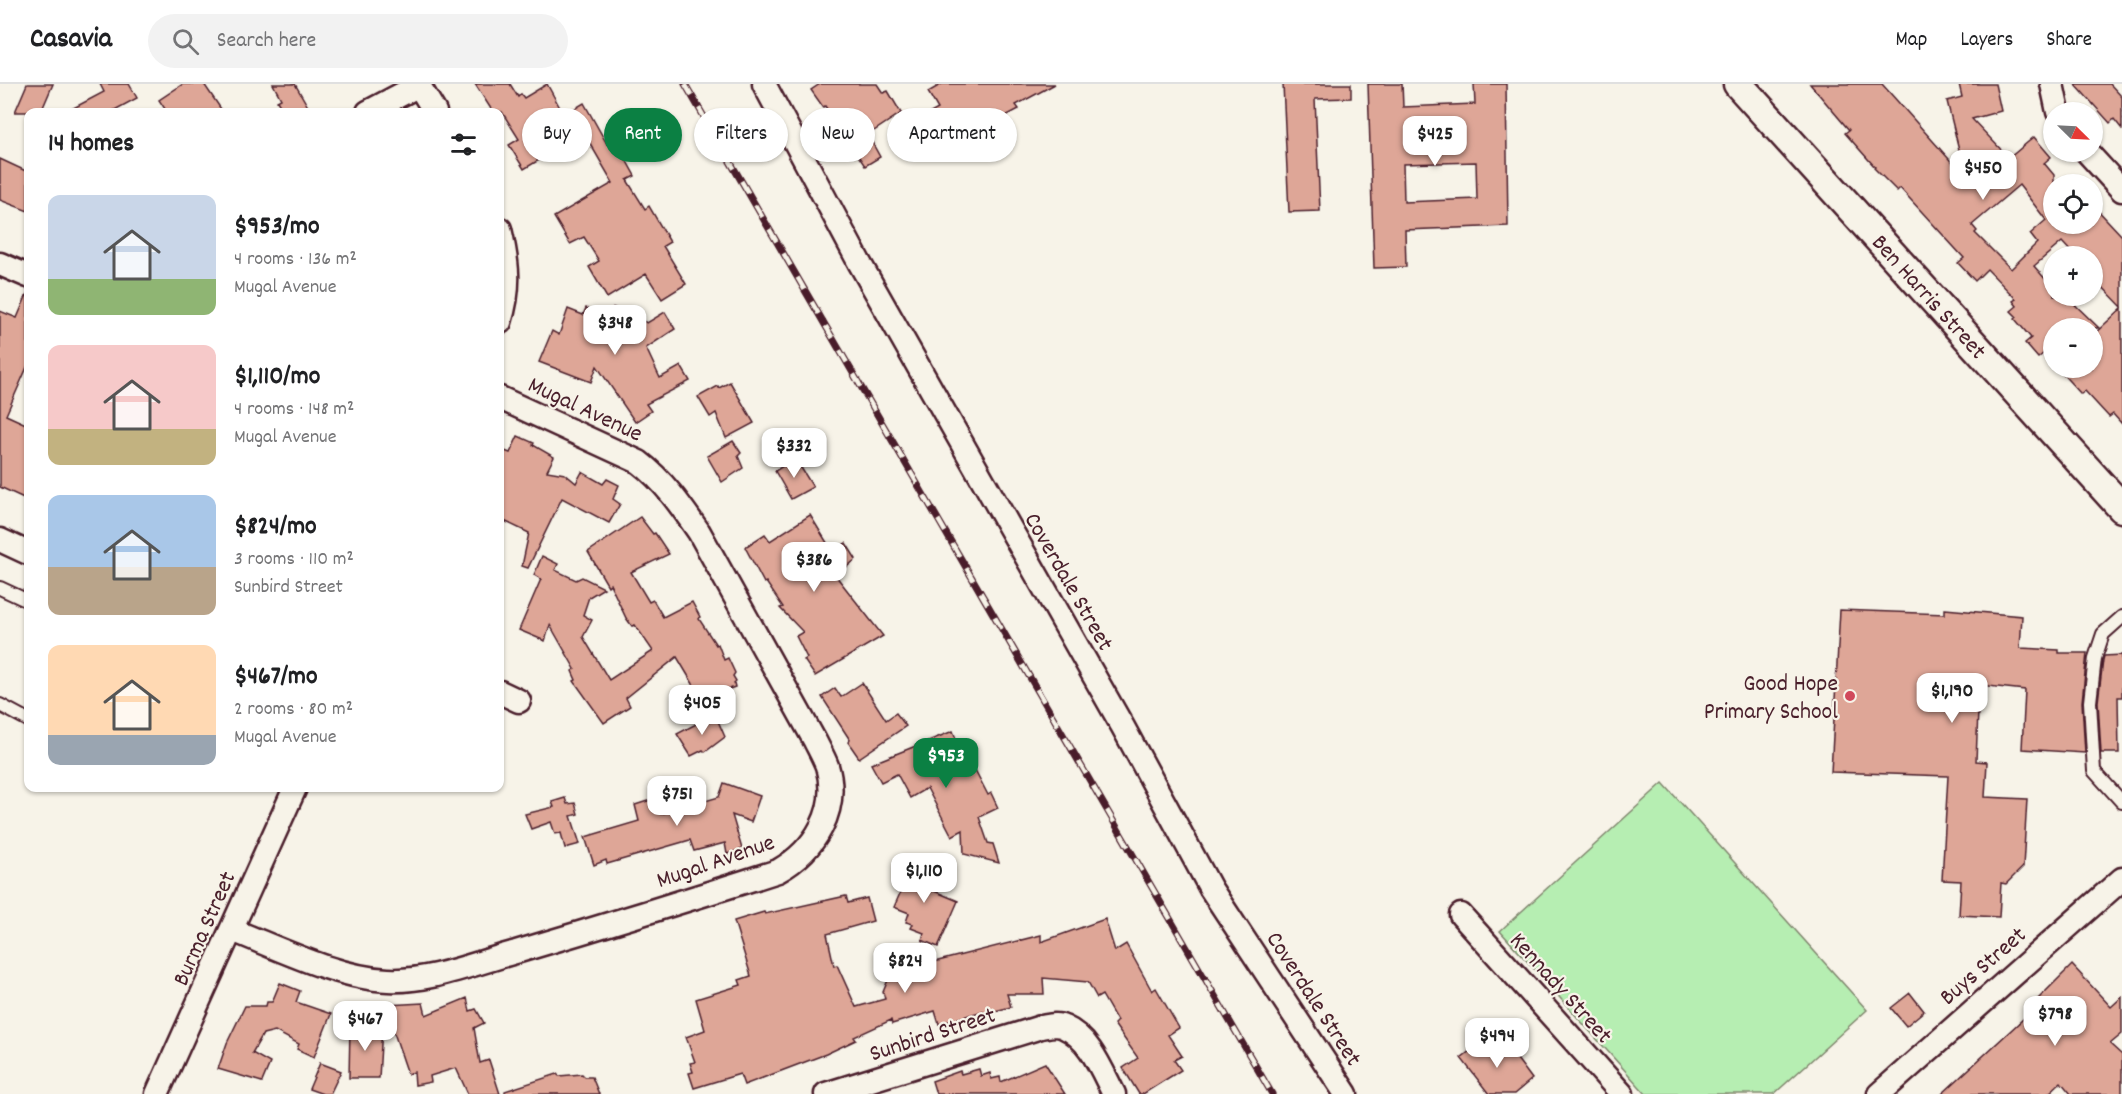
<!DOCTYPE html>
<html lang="en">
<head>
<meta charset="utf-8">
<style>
  body { margin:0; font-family:Dekko,sans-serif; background:#f2f2f2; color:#202124; height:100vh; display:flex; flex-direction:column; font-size:22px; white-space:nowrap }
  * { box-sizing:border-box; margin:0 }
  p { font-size:20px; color:#757577 }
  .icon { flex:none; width:33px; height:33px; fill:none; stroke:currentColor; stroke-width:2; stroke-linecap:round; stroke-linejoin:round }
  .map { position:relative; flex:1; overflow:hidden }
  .details { position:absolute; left:24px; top:24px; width:480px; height:684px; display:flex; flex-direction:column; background:#fff; border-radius:12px; box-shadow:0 2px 4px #0004 }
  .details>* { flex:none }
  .hud { position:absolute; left:522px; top:24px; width:570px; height:54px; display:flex; gap:12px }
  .needle { width:39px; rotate:114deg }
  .tools { position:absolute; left:2043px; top:18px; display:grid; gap:12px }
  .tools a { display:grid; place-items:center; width:60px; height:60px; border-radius:50%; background:#fff; box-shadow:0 2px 4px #0004; font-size:30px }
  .price { position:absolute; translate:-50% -51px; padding:0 14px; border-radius:12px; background:#fff; color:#222; font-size:20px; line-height:39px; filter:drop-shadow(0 2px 3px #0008) }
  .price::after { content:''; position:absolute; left:50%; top:36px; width:18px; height:14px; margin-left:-9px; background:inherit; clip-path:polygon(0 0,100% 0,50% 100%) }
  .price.on { background:#0b8043; color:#fff }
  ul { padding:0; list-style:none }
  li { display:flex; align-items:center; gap:18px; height:150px; padding:0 24px }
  li span { display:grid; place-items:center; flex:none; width:168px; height:120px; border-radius:12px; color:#555 }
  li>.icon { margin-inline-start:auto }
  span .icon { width:72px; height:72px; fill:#fffc; stroke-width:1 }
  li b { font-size:26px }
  h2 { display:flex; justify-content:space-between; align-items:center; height:72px; padding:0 24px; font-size:26px }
  .tag { padding:0 21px; border-radius:27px; background:#fff; box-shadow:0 2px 4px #0004; font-size:21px; line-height:54px }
  .tag.on { background:#0b8043; color:#fff }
  header { display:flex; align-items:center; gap:36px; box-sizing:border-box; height:84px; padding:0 30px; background:#fff; border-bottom:2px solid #e0e0e0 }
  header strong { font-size:28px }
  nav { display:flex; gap:33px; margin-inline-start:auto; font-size:21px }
  .search { width:420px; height:54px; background:#f2f2f2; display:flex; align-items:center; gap:15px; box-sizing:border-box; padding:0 21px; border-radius:33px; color:#757577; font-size:22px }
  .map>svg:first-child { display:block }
</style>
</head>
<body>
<header>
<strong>Casavia</strong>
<div class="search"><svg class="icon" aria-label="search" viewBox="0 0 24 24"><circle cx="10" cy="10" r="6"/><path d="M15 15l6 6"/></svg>Search here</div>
<nav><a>Map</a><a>Layers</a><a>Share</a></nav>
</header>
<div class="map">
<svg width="2122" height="1010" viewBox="0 0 2122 1010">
  <rect width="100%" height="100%" fill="#f7f3e8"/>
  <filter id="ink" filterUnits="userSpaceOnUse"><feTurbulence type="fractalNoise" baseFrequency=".0167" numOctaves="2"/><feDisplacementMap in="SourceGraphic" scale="12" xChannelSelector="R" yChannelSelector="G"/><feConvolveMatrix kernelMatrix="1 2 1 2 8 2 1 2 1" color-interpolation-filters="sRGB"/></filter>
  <g filter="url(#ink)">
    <polygon fill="#b6eeb2" stroke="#80866e" stroke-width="1.5" points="1663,699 1867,926 1774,1010 1646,1010 1500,847"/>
    <g fill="#dea697" stroke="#4a1f2b" stroke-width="1.5" fill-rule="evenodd">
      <polygon points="27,0 53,0 41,28 15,28"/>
      <polygon points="100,0 129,0 137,14 111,28 66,28 104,8"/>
      <polygon points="183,0 204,0 223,28 167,28 159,16"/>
      <polygon points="273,0 295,0 311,28 284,28 277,17 281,15"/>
      <polygon points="475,0 510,0 518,13 521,10 524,14 547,0 564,31 584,19 607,60 615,56 635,92 627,96 645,125 649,122 670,158 663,162 686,200 662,215 646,190 607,214 589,183 599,177 584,153 570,160 554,133 613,99 584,49 543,72 544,73 524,85 509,61 519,55 502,28 493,28"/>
      <polygon points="820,0 877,0 883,9 888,7 901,29 868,51 880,73 865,82 825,22 823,23 811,6"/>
      <polygon points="942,0 1055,0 1016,21 1019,25 977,47 973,41 953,53 951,50 919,68 905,43 938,25 928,8"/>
      <polygon points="1283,0 1351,0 1351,14 1315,15 1320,127 1289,128"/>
      <path d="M1368 0H1402L1403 23 1475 20 1474 0H1506L1508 142 1405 146 1406 183 1374 184ZM1476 78 1477 115 1404 118 1403 80Z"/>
      <path d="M1810 0H1882L1966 94 1947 17 1962 13 1959 0H1995L2001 27 1972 35 2009 74 2034 53 2051 73 2044 79 2054 91V140H2092V120L2122 152V223L2092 192V172H2075L2062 158 2034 182 2054 205V212H2066L2099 244H2054V280L2044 269 2038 274 2025 259 2031 254 2015 235 2017 233 2011 227 2017 222 2013 217 2016 215 1987 185 1975 197 1958 179 1964 174 1900 104 1897 107 1874 84 1875 83 1845 49 1849 46ZM2019 101 2046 136 2030 150 2037 159 2011 185 1975 149 1977 147 1972 141Z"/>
      <polygon points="2075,0 2110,0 2122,13 2122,45 2114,35 2110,39"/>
      <polygon points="0,75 28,88 28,127 0,116"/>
      <polygon points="28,208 28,281 6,331 28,341 28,416 0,403 0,227 17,234"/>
      <polygon points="586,224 626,245 614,224 647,239 665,228 675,245 646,264 660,294 681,282 690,297 646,320 651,327 635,338 597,282 591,298 539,278 552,247 559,251 568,225 583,231"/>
      <polygon points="2122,224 2122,340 2113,330 2109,333 2085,307 2081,310 2057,284 2092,284 2092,252"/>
      <polygon points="730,298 754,339 726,354 716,329 710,333 698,313 718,302 719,304"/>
      <polygon points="518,352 534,359 533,361 554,373 547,387 565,390 576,399 582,388 603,400 607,395 619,401 613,415 620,420 609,439 562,414 528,484 522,482 529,449 500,435 500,365 510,369"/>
      <polygon points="733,357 741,369 738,372 743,384 722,398 707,372"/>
      <polygon points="795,374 813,403 791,415 775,387"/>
      <polygon points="810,431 832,467 846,459 856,475 836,492 883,552 815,592 804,576 807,574 796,552 803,548 780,524 783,523 766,498 764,499 745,463 765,450 770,457"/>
      <polygon points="640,433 653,450 655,449 669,470 631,488 649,518 653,516 663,533 692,518 700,533 699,535 716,561 718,560 724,576 728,574 735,589 733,592 736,597 734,599 735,603 702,615 677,573 626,614 630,622 604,639 574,597 576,596 572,587 575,585 550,541 545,557 519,546 541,495 534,491 542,472 558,480 555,486 576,496 582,493 604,504 589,513 583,531 592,536 583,553 609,596 653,567 635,541 632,542 626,534 610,500 608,502 588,468"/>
      <polygon points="1945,525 2022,532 2020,564 2059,566 2059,569 2087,569 2082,618 2085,669 2022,665 2025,606 1979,601 1976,677 1987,678 1985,713 2027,715 2023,783 2006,800 2001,799 1999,833 1959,831 1961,797 1942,796 1948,692 1831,688 1840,526 1945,530"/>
      <polygon points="2122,571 2122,613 2118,613 2119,669 2101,669 2098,618 2103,576 2104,572"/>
      <polygon points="862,599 886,636 896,629 906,642 859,674 848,658 850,656 822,613 835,604 841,613"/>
      <polygon points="715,630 725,653 705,668 703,666 691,672 677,650"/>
      <polygon points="953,647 968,685 973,682 988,711 991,709 998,724 979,733 988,759 993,760 999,779 964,770 963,746 952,752 927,704 910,714 897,690 881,698 871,680"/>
      <polygon points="724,699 760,712 751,738 732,731 742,765 727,770 725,759 694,767 690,756 607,780 606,776 594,781 585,753 639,737 635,721 657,714 661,730 719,713"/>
      <polygon points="565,714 567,720 575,719 578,730 571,732 580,760 565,764 561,749 555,750 551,738 531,745 525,730 554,723 552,718"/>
      <polygon points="905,774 924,783 920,793 935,800 932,806 958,817 938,863 922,856 924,849 911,844 913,840 906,838 909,829 894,823 905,798 896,794"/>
      <polygon points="846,812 848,819 867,814 873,837 827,850 834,882 837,881 856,923 885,915 883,908 891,889 1041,851 1041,858 1105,835 1115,867 1126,860 1152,907 1156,904 1179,944 1168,951 1182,972 1174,976 1181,986 1143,1010 1139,1010 1123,984 1138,974 1114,940 1117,937 1102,911 1097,914 1088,898 1043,894 1044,910 1007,910 1011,923 983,930 983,927 939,940 935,927 892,940 891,936 854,953 856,956 826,970 744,1001 740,990 694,1004 689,989 693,988 690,979 695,978 686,953 705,946 696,915 741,901 739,896 751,892 734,837 764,828 765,830"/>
      <polygon points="2072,881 2111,923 2122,913 2122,950 2110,960 2122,971 2122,1010 2071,1010 2061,998 2048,1010 1942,1010 2036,923 2033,920"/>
      <polygon points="280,899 300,907 296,918 331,930 314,973 297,965 299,960 275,947 263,950 252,969 270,979 262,998 218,985 227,959 245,922 266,922 267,918 272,918"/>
      <polygon points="1910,909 1924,927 1906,942 1891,924"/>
      <polygon points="467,914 470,927 476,925 484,939 474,944 480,979 489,976 500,1010 468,1010 456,984 430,992 431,998 415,1001 414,988 408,990 388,931 387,921 423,919 426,931"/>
      <polygon points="350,943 382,943 379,994 349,994"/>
      <polygon points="1503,956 1532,995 1514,1010 1489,1010 1461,974 1479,960 1486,969"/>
      <polygon points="320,979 341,987 330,1010 323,1010 309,1005"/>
      <polygon points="1045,979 1065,1010 936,1010 932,997 960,987 961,990 979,985 981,992 990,989 991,995 1000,993 1001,998"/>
      <polygon points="557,990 559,992 582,990 585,993 592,993 599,1010 505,1010 505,1007"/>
    </g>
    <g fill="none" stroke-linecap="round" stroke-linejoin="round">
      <defs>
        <g id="service">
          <polyline points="0,504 28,517"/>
          <polyline points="2122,533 2103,550 2095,574 2090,618 2094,687 2122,718"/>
          <polyline points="0,621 28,636"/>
        </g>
        <g id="minor">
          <polyline points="418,0 435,28"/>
          <polyline points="764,0 859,178 1123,643 1211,805 1346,1010"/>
          <polyline points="2052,0 2058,28"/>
          <polyline points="368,28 419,1"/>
          <polyline points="2087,68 2122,106"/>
          <path d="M500 145C508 179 511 204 500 238"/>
          <polyline points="0,180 28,192"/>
          <polyline points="0,456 28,469"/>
          <polyline points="500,608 519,617"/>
          <polyline points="1461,831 1622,1010"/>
          <path d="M232 846C278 864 338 894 388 896 431 898 475 879 516 868 604 842 691 815 778 787 815 766 840 726 827 682 824 674 819 665 815 657L699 448C681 422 664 397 639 378L500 314"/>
          <polyline points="157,1010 295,704"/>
          <path d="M826 1010 1041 943C1048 942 1056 939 1064 943 1090 954 1102 987 1114 1010"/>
          <polyline points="1879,1010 2122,795"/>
        </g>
        <polyline id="tertiary" points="1738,0 2122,424"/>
      </defs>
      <use href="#service" stroke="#4a1f2b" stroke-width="16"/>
      <use href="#minor" stroke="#4a1f2b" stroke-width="27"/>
      <use href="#tertiary" stroke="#4a1f2b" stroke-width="33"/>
      <use href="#service" stroke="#f7f3e8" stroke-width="12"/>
      <use href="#minor" stroke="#f7f3e8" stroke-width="22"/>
      <use href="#tertiary" stroke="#f7f3e8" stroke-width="28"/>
      <defs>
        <polyline id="rail" points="685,0 1272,1010"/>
      </defs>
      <use href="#rail" stroke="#4a1f2b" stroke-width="7"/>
      <use href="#rail" stroke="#f7f3e8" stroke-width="4.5" stroke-dasharray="14" stroke-linecap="butt"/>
    </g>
  </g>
  <circle fill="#d1495b" stroke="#f7f3e8" stroke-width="2" cx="1850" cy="612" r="6"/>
  <g text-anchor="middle" stroke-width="4.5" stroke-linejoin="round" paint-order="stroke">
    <g font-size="24" fill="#4a1f2b" stroke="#f7f3e8">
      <text transform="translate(1930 212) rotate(48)" y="8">Ben Harris Street</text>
      <text transform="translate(586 324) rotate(25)" y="8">Mugal Avenue</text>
      <text transform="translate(1070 497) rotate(60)" y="8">Coverdale Street</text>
      <text transform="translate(715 776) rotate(-19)" y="8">Mugal Avenue</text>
      <text transform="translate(203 844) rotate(-66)" y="8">Burma Street</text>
      <text transform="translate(1982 881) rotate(-41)" y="8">Buys Street</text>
      <text transform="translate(1562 903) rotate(48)" y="8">Kennady Street</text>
      <text transform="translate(1315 914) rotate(57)" y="8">Coverdale Street</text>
      <text transform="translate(932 949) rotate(-18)" y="8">Sunbird Street</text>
    </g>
    <g font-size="24" fill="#4a1f2b" stroke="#f7f3e8" text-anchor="end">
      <text x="1838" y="606">Good Hope<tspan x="1838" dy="28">Primary School</tspan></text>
    </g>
  </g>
</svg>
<div class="tools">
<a><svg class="needle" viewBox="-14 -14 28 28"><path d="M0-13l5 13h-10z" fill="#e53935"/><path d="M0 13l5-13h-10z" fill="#757577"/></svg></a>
<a><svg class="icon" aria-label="locate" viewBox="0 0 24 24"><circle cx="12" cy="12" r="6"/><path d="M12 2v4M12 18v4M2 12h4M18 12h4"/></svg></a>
<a>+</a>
<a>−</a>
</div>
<b class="price" style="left:1435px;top:83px">$425</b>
<b class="price" style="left:1983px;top:117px">$450</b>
<b class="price" style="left:615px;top:272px">$348</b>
<b class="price" style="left:794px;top:395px">$332</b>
<b class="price" style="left:814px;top:509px">$386</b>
<b class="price" style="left:1952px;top:640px">$1,190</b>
<b class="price" style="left:702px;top:652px">$405</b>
<b class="price on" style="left:946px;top:705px">$953</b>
<b class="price" style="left:677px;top:743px">$751</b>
<b class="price" style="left:924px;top:820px">$1,110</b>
<b class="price" style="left:905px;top:910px">$824</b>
<b class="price" style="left:2055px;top:963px">$798</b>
<b class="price" style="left:365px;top:968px">$467</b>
<b class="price" style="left:1497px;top:985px">$494</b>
<div class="hud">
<a class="tag">Buy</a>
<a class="tag on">Rent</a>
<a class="tag">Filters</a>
<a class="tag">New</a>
<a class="tag">Apartment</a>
</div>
<section class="details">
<h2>14 homes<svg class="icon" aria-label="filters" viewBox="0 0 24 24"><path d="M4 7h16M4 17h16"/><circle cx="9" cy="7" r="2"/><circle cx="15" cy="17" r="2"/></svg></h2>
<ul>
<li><span style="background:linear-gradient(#c9d6e8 70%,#8fb573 0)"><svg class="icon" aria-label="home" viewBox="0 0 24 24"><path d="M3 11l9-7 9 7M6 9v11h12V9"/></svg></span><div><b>$953/mo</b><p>4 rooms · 136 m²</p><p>Mugal Avenue</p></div></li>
<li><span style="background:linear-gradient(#f6c9c9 70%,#c2b280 0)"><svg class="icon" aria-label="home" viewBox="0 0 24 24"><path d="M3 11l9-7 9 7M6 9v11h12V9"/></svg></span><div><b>$1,110/mo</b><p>4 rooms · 148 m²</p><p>Mugal Avenue</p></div></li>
<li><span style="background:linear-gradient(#a9c7e8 60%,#b9a48a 0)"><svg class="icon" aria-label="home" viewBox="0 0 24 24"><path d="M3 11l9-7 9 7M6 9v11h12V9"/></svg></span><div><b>$824/mo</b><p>3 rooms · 110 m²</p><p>Sunbird Street</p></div></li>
<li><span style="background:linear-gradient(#ffd9b3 75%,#9aa5b1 0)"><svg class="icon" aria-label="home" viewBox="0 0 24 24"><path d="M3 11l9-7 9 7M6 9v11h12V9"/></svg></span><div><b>$467/mo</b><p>2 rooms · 80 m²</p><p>Mugal Avenue</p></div></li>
</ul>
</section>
</div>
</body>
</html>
